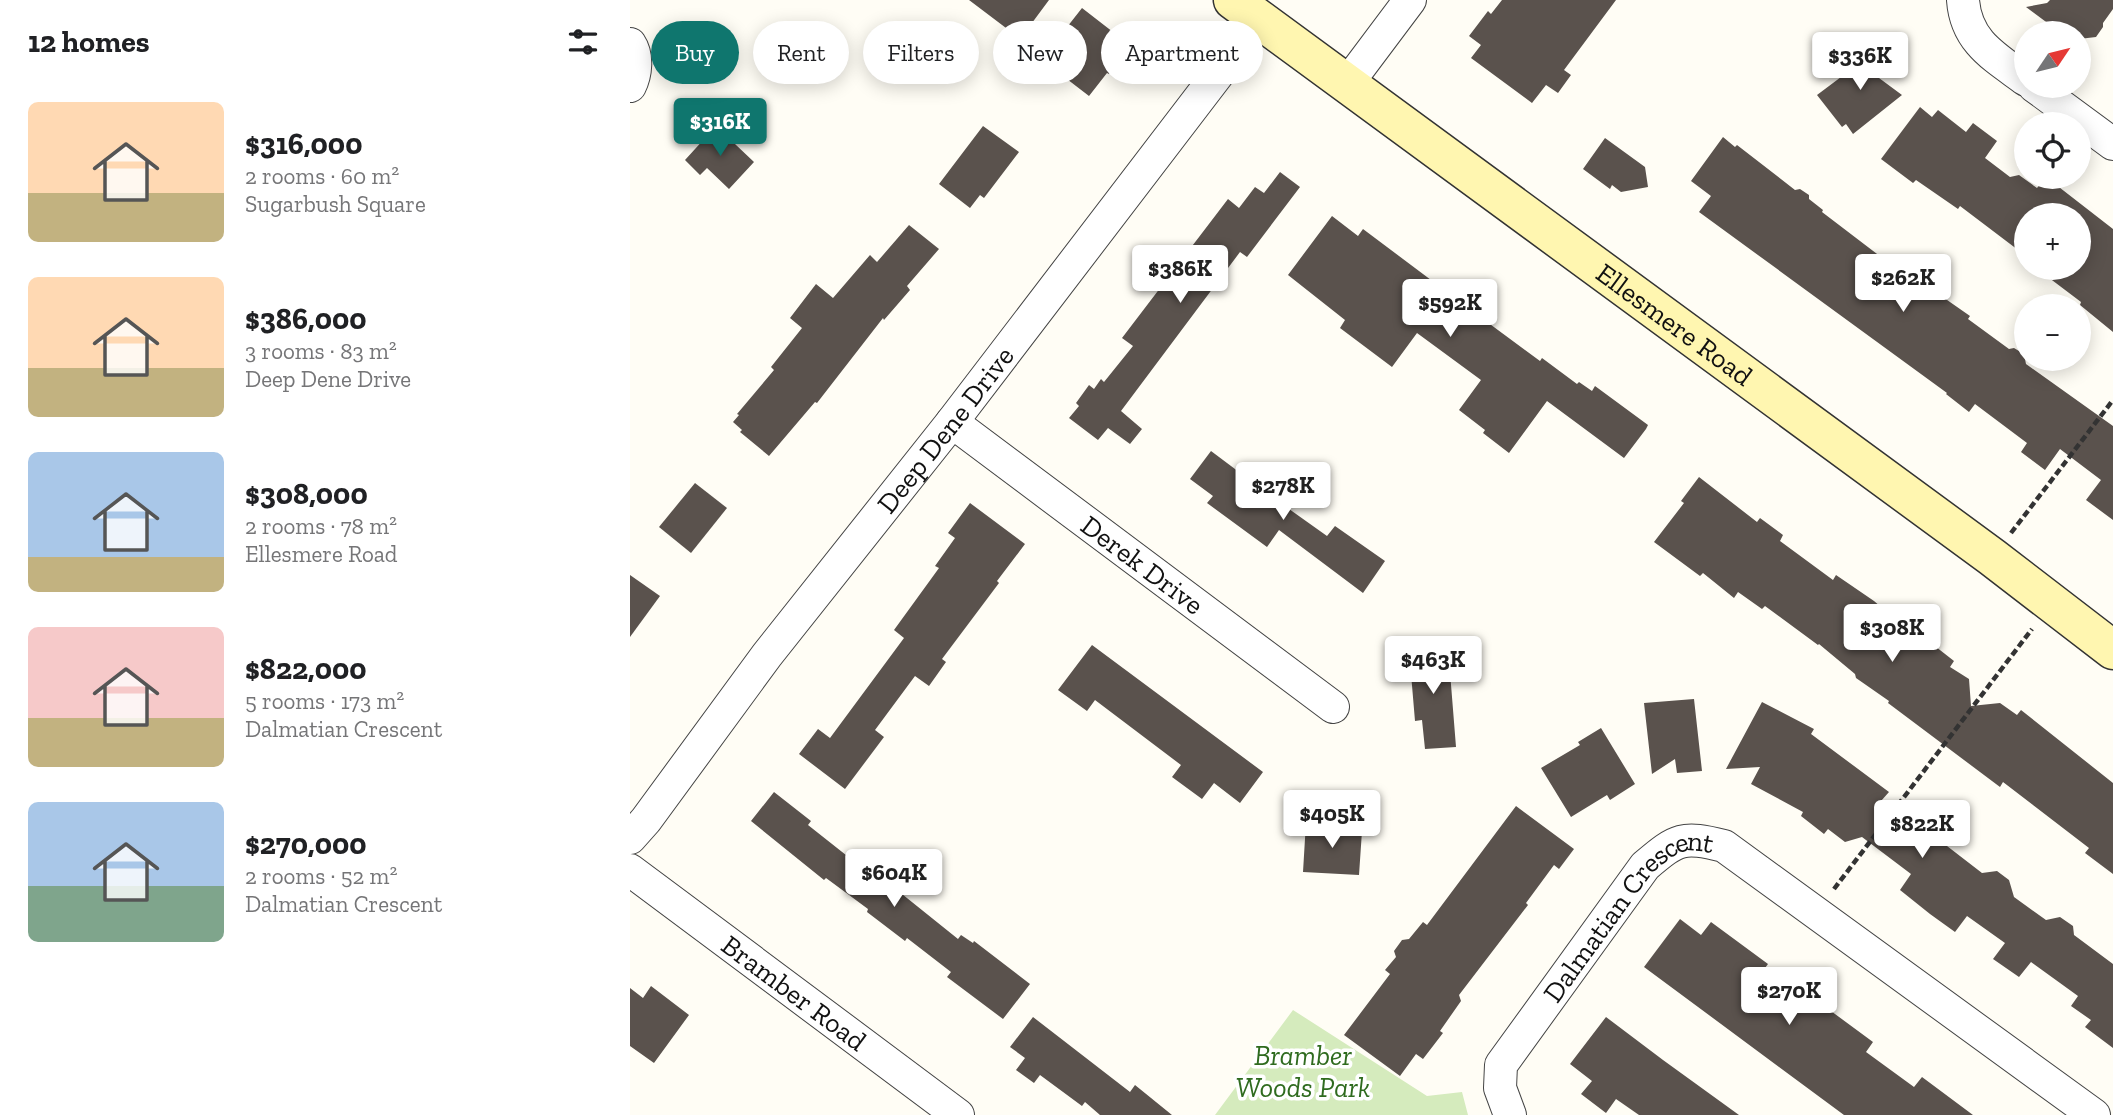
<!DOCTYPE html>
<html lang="en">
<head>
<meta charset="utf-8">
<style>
  body { margin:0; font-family:"Zilla Slab",serif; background:#f2f2f2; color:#202124; height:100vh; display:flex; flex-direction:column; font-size:26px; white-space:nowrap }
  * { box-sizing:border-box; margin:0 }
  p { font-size:23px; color:#757577 }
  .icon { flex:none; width:38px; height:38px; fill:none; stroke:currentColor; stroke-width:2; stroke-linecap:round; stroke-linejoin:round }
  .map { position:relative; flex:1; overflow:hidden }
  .drawer { display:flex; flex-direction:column; background:#fff; width:630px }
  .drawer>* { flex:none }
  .top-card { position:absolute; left:21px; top:21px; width:665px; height:63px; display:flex; gap:14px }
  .needle { width:46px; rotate:55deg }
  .buttons { position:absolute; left:1384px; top:21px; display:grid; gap:14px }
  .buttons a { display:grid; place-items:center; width:77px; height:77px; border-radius:50%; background:#fff; box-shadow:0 4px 18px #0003; font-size:35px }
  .price { position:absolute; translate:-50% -60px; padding:0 16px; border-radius:7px; background:#fff; color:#222; font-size:23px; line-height:46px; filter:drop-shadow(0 2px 4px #0008) }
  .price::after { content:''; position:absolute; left:50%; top:42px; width:21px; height:16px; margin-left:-10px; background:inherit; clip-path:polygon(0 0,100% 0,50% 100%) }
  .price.current { background:#0f766e; color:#fff }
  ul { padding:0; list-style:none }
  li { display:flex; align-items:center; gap:21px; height:175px; padding:0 28px }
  li span { display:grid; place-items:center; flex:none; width:196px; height:140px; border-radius:10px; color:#555 }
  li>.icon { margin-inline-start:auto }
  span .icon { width:84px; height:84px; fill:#fffc; stroke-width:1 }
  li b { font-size:30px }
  h2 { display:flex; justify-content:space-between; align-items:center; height:84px; padding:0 28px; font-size:30px }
  .tag { padding:0 24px; border-radius:32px; background:#fff; box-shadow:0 4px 18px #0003; font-size:24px; line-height:63px }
  .tag.current { background:#0f766e; color:#fff }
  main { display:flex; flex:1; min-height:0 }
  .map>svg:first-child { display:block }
</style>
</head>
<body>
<main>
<section class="drawer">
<h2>12 homes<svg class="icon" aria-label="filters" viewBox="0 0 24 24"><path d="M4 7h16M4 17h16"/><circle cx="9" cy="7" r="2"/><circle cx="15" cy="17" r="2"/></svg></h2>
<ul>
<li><span style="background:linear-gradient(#ffd9b3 65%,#c2b280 0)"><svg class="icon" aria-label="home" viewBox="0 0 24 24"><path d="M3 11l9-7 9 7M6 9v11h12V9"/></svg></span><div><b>$316,000</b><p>2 rooms · 60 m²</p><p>Sugarbush Square</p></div></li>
<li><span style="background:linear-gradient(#ffd9b3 65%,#c2b280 0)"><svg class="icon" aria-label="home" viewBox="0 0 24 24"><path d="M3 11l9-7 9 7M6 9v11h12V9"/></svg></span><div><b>$386,000</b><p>3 rooms · 83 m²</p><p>Deep Dene Drive</p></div></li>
<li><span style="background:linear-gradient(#a9c7e8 75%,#c2b280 0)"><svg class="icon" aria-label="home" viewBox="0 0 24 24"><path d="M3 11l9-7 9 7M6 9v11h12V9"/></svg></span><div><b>$308,000</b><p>2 rooms · 78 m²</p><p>Ellesmere Road</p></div></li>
<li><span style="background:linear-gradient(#f6c9c9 65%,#c2b280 0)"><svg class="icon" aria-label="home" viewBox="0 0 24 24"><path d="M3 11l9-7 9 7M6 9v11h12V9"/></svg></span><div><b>$822,000</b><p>5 rooms · 173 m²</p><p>Dalmatian Crescent</p></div></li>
<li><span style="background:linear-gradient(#a9c7e8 60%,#7fa58c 0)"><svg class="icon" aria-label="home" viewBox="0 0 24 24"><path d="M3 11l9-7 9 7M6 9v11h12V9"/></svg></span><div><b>$270,000</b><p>2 rooms · 52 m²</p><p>Dalmatian Crescent</p></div></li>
</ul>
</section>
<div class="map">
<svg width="1483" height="1115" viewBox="0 0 1483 1115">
  <rect width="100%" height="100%" fill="#fffdf5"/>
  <polygon fill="#d5ebbd" points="663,1010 797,1096 832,1092 838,1115 585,1115"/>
  <g fill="#5a524d">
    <polygon points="339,0 419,0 396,31 386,23 380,31"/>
    <polygon points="872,0 986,0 934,70 941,75 928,93 916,85 902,103 841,58 851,45 839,36 858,11 861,14"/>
    <polygon points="1420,0 1483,0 1483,9 1473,23 1473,27 1466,37 1449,39 1449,33 1431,33 1396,7 1417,3"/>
    <polygon points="452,8 501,46 479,74 477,73 459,96 433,76 451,52 430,36"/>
    <polygon points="1243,46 1261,69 1249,78 1272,95 1223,134 1216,124 1212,127 1187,95 1211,77 1208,73"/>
    <polygon points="1290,107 1302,117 1308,110 1336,132 1343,123 1367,141 1355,158 1380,177 1389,175 1407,188 1416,177 1483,229 1483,332 1450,305 1451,302 1406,268 1449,268 1449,215 1396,215 1396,256 1330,206 1328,209 1286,180 1283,183 1251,159"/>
    <polygon points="86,126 124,162 99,189 77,168 70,175 55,160"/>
    <polygon points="353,126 389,152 354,198 350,195 340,208 309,184"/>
    <polygon points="1093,137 1105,147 1107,145 1165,190 1170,189 1179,195 1179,199 1193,210 1192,212 1251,257 1253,254 1273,269 1278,268 1287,275 1287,279 1340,316 1338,319 1379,349 1384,348 1394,354 1396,364 1483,426 1483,520 1456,500 1471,480 1430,449 1415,470 1391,452 1397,443 1345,404 1339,412 1316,394 1317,393 1069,212 1081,196 1061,181"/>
    <polygon points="975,138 1015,167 1018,187 991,192 982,185 980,189 953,169"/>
    <polygon points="650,172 670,187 617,257 610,252 491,411 512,429 500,444 478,428 468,440 439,418 449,406 446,403 459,385 464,389 471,379 474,382 503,346 492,338 598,199 609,208 625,187 634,193"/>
    <polygon points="702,216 728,236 733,229 825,298 827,295 851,312 849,316 910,361 912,358 947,384 949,382 962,391 965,386 1018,425 1016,429 994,458 917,401 879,453 853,433 855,430 829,410 851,380 787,333 762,367 710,328 715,320 658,275"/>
    <polygon points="279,225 309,249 277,286 280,290 254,320 253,318 187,403 185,402 139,456 110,432 112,430 103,422 109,415 107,414 144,370 141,367 172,328 160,318 186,284 203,298 240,255 247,262"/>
    <polygon points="581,451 633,490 638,483 657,497 652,504 697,536 705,526 755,561 733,593 649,530 637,547 577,503 583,496 560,479"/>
    <polygon points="1069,477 1127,522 1130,518 1153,535 1150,541 1203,580 1206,575 1244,601 1298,647 1301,643 1324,661 1320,667 1339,679 1341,706 1370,703 1387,715 1391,710 1483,783 1483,874 1455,853 1459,848 1373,782 1370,787 1258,703 1259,701 1226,678 1225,674 1189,644 1188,645 1135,606 1132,609 1108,592 1104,598 1073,573 1070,576 1024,542 1054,503 1051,501"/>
    <polygon points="65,483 97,508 61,553 29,527"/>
    <polygon points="340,503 395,544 367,581 369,583 312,659 316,662 299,686 285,676 245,730 254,737 215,789 169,754 188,729 200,738 274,638 264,630 309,568 305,566 325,538 318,533"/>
    <polygon points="0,575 30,596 0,637"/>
    <polygon points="462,645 633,772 610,803 584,783 572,799 542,777 551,765 465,700 457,711 428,690"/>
    <polygon points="818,647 826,747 795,749 792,720 785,721 779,650"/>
    <polygon points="1064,699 1072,771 1047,773 1045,759 1022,774 1014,703"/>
    <polygon points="1132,702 1184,729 1181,734 1259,792 1251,801 1287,825 1302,822 1315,831 1317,846 1352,873 1367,871 1379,880 1384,897 1416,920 1430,917 1443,926 1444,935 1483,964 1483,1048 1455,1027 1461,1020 1441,1006 1448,996 1401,962 1389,977 1363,959 1375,943 1337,916 1325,932 1300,914 1270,890 1281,874 1232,837 1215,842 1198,829 1194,834 1171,816 1173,812 1121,784 1130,767 1096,769"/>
    <polygon points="971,728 1005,784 980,800 977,795 941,817 911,768 950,745 948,742"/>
    <polygon points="144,792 181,821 178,825 245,878 256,885 257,882 328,939 331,935 343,943 344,941 400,984 373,1019 317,977 321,972 277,938 275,941 237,912 238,909 196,878 194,880 121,821"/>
    <polygon points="886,806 944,849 929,869 924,865 896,903 898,905 829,995 831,1001 810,1031 813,1033 793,1059 786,1054 770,1076 714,1035 760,974 755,970 766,957 764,951 772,940 779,939 793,922 797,925"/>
    <polygon points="676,822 711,824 711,830 732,831 729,875 673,872"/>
    <polygon points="1050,919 1071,935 1081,922 1138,964 1129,976 1177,1012 1186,1000 1243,1042 1236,1052 1284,1087 1292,1077 1343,1115 1214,1115 1014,967"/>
    <polygon points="21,986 59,1015 24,1063 0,1046 0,988 13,998"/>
    <polygon points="403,1017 500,1092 505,1085 542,1115 470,1115 455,1102 452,1106 410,1075 404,1083 386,1070 395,1058 380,1047"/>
    <polygon points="976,1017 1033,1060 1109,1115 1009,1115 986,1099 976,1113 951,1094 962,1081 940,1064"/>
  </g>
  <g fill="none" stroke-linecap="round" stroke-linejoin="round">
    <defs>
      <g id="minor">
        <path d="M1333 0C1336 42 1365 57 1396 80"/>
        <path d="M0 44C8 56 6 74 0 86"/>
        <polyline points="717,84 780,0"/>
        <polyline points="1404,86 1483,144"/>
        <path id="s1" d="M322 422 703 707"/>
        <path id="s2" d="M0 838 16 820 137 655 322 422 630 19"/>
        <path id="s3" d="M0 870 328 1115"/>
        <path id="s4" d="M880 1115 870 1088 871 1065 1015 866C1048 838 1052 836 1094 846L1464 1115"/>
      </g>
      <g id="secondary">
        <path id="s5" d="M603 0 1362 557 1483 650"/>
      </g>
    </defs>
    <use href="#minor" stroke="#444" stroke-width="34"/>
    <use href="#secondary" stroke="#333" stroke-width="41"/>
    <g stroke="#333" stroke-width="4.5" stroke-dasharray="7 3.5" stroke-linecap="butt">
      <polyline points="1381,533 1483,400"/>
      <polyline points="1204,889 1402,629"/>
    </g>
    <use href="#minor" stroke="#fff" stroke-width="32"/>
    <use href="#secondary" stroke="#fff6b0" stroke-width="38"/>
  </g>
  <g text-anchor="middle" stroke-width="7" stroke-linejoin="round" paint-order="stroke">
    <g font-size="28" fill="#111" stroke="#fff">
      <text dy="10" stroke="none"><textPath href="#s5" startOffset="548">Ellesmere Road</textPath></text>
      <text dy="10" stroke="none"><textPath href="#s2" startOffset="516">Deep Dene Drive</textPath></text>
      <text dy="10" stroke="none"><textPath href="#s1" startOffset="238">Derek Drive</textPath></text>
      <text dy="10" stroke="none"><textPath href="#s4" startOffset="254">Dalmatian Crescent</textPath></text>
      <text dy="10" stroke="none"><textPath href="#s3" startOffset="205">Bramber Road</textPath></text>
    </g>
    <g font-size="28" font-style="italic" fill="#2f6b1f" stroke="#fff">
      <text x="673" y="1065">Bramber<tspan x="673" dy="32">Woods Park</tspan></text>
    </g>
  </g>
</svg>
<div class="buttons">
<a><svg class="needle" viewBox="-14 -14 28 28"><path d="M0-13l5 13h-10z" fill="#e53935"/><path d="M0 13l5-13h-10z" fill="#757577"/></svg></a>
<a><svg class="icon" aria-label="locate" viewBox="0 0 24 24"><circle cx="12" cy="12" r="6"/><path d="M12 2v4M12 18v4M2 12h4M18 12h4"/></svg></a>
<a>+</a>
<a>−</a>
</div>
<b class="price" style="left:1230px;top:92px">$336K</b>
<b class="price current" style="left:90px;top:158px">$316K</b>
<b class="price" style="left:550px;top:305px">$386K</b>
<b class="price" style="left:1273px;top:314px">$262K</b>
<b class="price" style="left:820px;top:339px">$592K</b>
<b class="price" style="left:653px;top:522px">$278K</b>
<b class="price" style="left:1262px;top:664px">$308K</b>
<b class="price" style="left:803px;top:696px">$463K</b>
<b class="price" style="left:702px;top:850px">$405K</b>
<b class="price" style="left:1292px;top:860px">$822K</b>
<b class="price" style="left:264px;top:909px">$604K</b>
<b class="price" style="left:1159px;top:1027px">$270K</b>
<div class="top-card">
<a class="tag current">Buy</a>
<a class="tag">Rent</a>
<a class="tag">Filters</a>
<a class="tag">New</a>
<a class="tag">Apartment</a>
</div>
</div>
</main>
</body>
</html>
